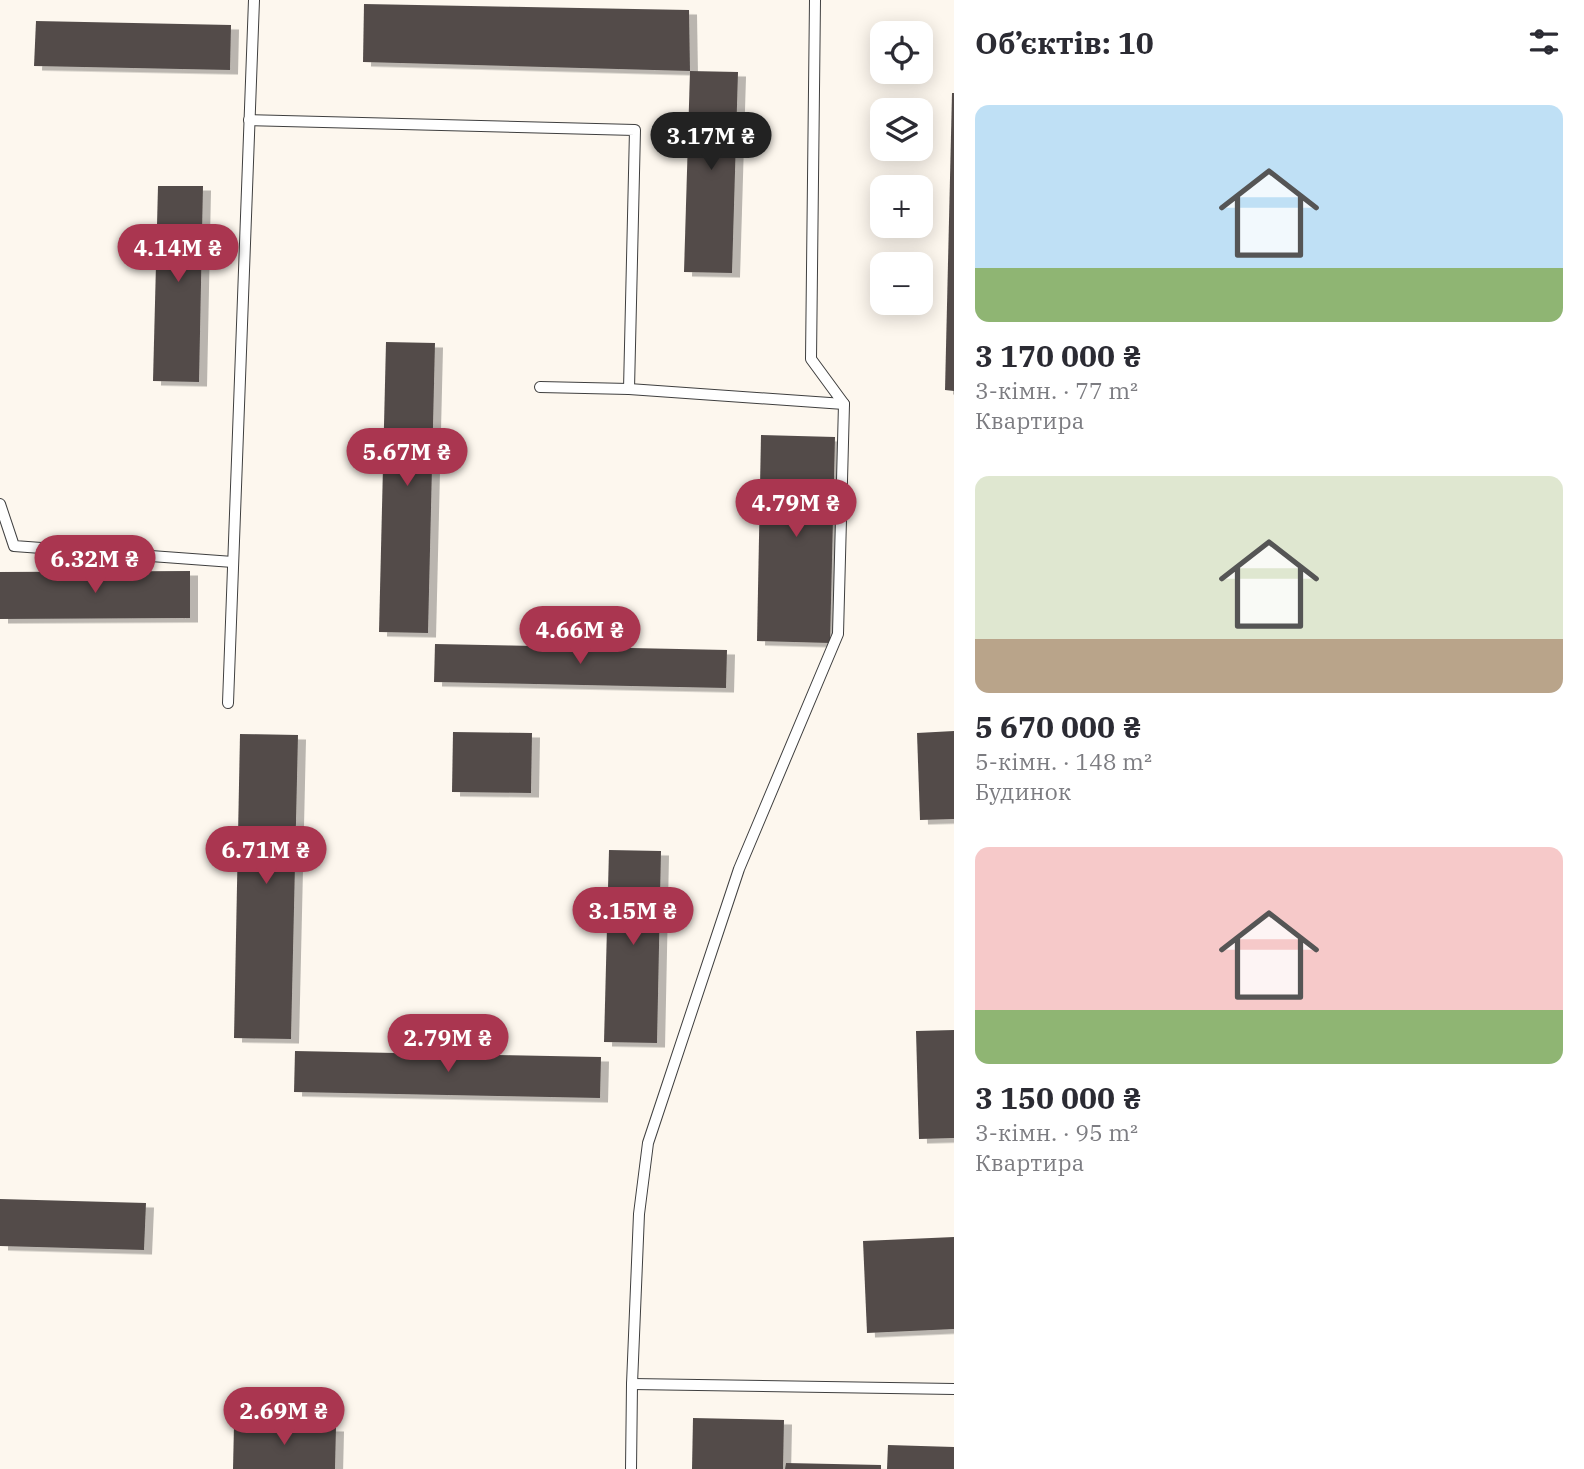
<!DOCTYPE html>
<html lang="uk">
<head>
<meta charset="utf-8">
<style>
  body { margin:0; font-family:"IBM Plex Serif",serif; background:#f7f7f7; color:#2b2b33; height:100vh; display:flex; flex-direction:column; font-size:26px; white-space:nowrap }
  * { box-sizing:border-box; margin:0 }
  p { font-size:23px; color:#7c7c81 }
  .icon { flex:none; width:38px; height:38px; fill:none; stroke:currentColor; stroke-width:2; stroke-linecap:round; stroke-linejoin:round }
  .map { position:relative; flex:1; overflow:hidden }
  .sheet { display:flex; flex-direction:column; background:#fff; width:630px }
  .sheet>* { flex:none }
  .fabs { position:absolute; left:870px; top:21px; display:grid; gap:14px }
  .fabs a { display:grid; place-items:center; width:63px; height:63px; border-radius:14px; background:#fff; box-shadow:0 4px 18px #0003; font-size:35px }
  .price { position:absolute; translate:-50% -60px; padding:0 16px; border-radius:24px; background:#aa3650; color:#fff; font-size:23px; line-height:46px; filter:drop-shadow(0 2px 4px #0008) }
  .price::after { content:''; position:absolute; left:50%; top:42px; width:21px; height:16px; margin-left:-10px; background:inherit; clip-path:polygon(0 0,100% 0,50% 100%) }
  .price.selected { background:#222; color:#fff }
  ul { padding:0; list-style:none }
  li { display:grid; align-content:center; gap:14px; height:371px; padding:0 21px }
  li span { display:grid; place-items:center; height:217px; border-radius:14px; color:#555 }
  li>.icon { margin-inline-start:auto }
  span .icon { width:126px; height:126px; fill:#fffc; stroke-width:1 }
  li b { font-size:30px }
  h2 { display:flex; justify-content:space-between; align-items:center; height:84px; padding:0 21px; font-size:30px }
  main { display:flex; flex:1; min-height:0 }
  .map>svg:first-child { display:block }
</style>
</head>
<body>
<main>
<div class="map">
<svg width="954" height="1469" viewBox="0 0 954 1469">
  <defs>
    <filter id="shadow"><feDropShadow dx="8" dy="4.5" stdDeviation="0" flood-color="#0004"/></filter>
  </defs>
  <rect width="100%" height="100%" fill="#fdf7ee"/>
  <g fill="#534c4a" filter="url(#shadow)">
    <polygon points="364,4 689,10 690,71 363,62"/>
    <polygon points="36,21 231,25 230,70 34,66"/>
    <polygon points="690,71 738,72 732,273 684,272"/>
    <polygon points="952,93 954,93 954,391 945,390"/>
    <polygon points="158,186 203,186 199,382 153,381"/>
    <polygon points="386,342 435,343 428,633 379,632"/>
    <polygon points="761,435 835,437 830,643 757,641"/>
    <polygon points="190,571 190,618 0,619 0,572"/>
    <polygon points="435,644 727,650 726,688 434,682"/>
    <polygon points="954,731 954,819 920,820 917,733"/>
    <polygon points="453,732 532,733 531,793 452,792"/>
    <polygon points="240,734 298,735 291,1039 234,1038"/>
    <polygon points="609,850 661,851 657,1043 604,1042"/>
    <polygon points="954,1030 954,1138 919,1139 916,1031"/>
    <polygon points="295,1051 601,1057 600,1098 294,1092"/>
    <polygon points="0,1199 146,1203 144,1250 0,1246"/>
    <polygon points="954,1237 954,1329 867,1333 863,1241"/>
    <polygon points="693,1418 784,1420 783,1469 692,1469"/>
    <polygon points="234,1425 336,1427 335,1469 233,1469"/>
    <polygon points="888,1445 954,1447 954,1469 887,1469"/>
    <polygon points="786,1463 881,1465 881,1469 785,1469"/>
  </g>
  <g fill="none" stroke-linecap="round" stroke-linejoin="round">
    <defs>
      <g id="lane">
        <polyline points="249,120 635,130 629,389"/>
        <polyline points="540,387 629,389 844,404"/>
        <polyline points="0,504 14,546 233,562"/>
        <polyline points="228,703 254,0"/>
        <polyline points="632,1384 954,1389"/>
        <polyline points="631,1469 632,1384 639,1214 648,1143 739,869 838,634 844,404 811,359 815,0"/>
      </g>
    </defs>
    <use href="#lane" stroke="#3f3f3f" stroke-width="12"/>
    <use href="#lane" stroke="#fff" stroke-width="10"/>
  </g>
</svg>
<div class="fabs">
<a><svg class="icon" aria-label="locate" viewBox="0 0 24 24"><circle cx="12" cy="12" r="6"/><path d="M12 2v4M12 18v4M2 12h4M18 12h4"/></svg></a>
<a><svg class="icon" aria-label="layers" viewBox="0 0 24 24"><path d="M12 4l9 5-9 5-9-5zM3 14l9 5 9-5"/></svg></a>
<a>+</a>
<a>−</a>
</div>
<b class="price selected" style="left:711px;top:172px">3.17M ₴</b>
<b class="price" style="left:178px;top:284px">4.14M ₴</b>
<b class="price" style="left:407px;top:488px">5.67M ₴</b>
<b class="price" style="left:796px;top:539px">4.79M ₴</b>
<b class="price" style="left:95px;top:595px">6.32M ₴</b>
<b class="price" style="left:580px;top:666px">4.66M ₴</b>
<b class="price" style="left:266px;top:886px">6.71M ₴</b>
<b class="price" style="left:633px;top:947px">3.15M ₴</b>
<b class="price" style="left:448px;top:1074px">2.79M ₴</b>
<b class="price" style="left:284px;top:1447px">2.69M ₴</b>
</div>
<section class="sheet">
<h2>Об’єктів: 10<svg class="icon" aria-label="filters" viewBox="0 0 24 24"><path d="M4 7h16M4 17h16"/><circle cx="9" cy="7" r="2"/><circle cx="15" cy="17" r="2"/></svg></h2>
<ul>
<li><span style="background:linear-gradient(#bfe0f5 75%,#8fb573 0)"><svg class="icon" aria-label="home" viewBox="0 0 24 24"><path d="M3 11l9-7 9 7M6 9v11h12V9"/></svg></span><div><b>3 170 000 ₴</b><p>3-кімн. · 77 m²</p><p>Квартира</p></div></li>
<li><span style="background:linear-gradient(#dfe7d0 75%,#b9a48a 0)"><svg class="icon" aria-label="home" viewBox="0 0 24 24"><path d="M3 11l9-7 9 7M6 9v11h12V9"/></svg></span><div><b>5 670 000 ₴</b><p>5-кімн. · 148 m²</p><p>Будинок</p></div></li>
<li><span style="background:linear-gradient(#f6c9c9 75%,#8fb573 0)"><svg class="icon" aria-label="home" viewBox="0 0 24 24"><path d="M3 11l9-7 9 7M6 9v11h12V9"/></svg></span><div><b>3 150 000 ₴</b><p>3-кімн. · 95 m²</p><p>Квартира</p></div></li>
</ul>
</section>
</main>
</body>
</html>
